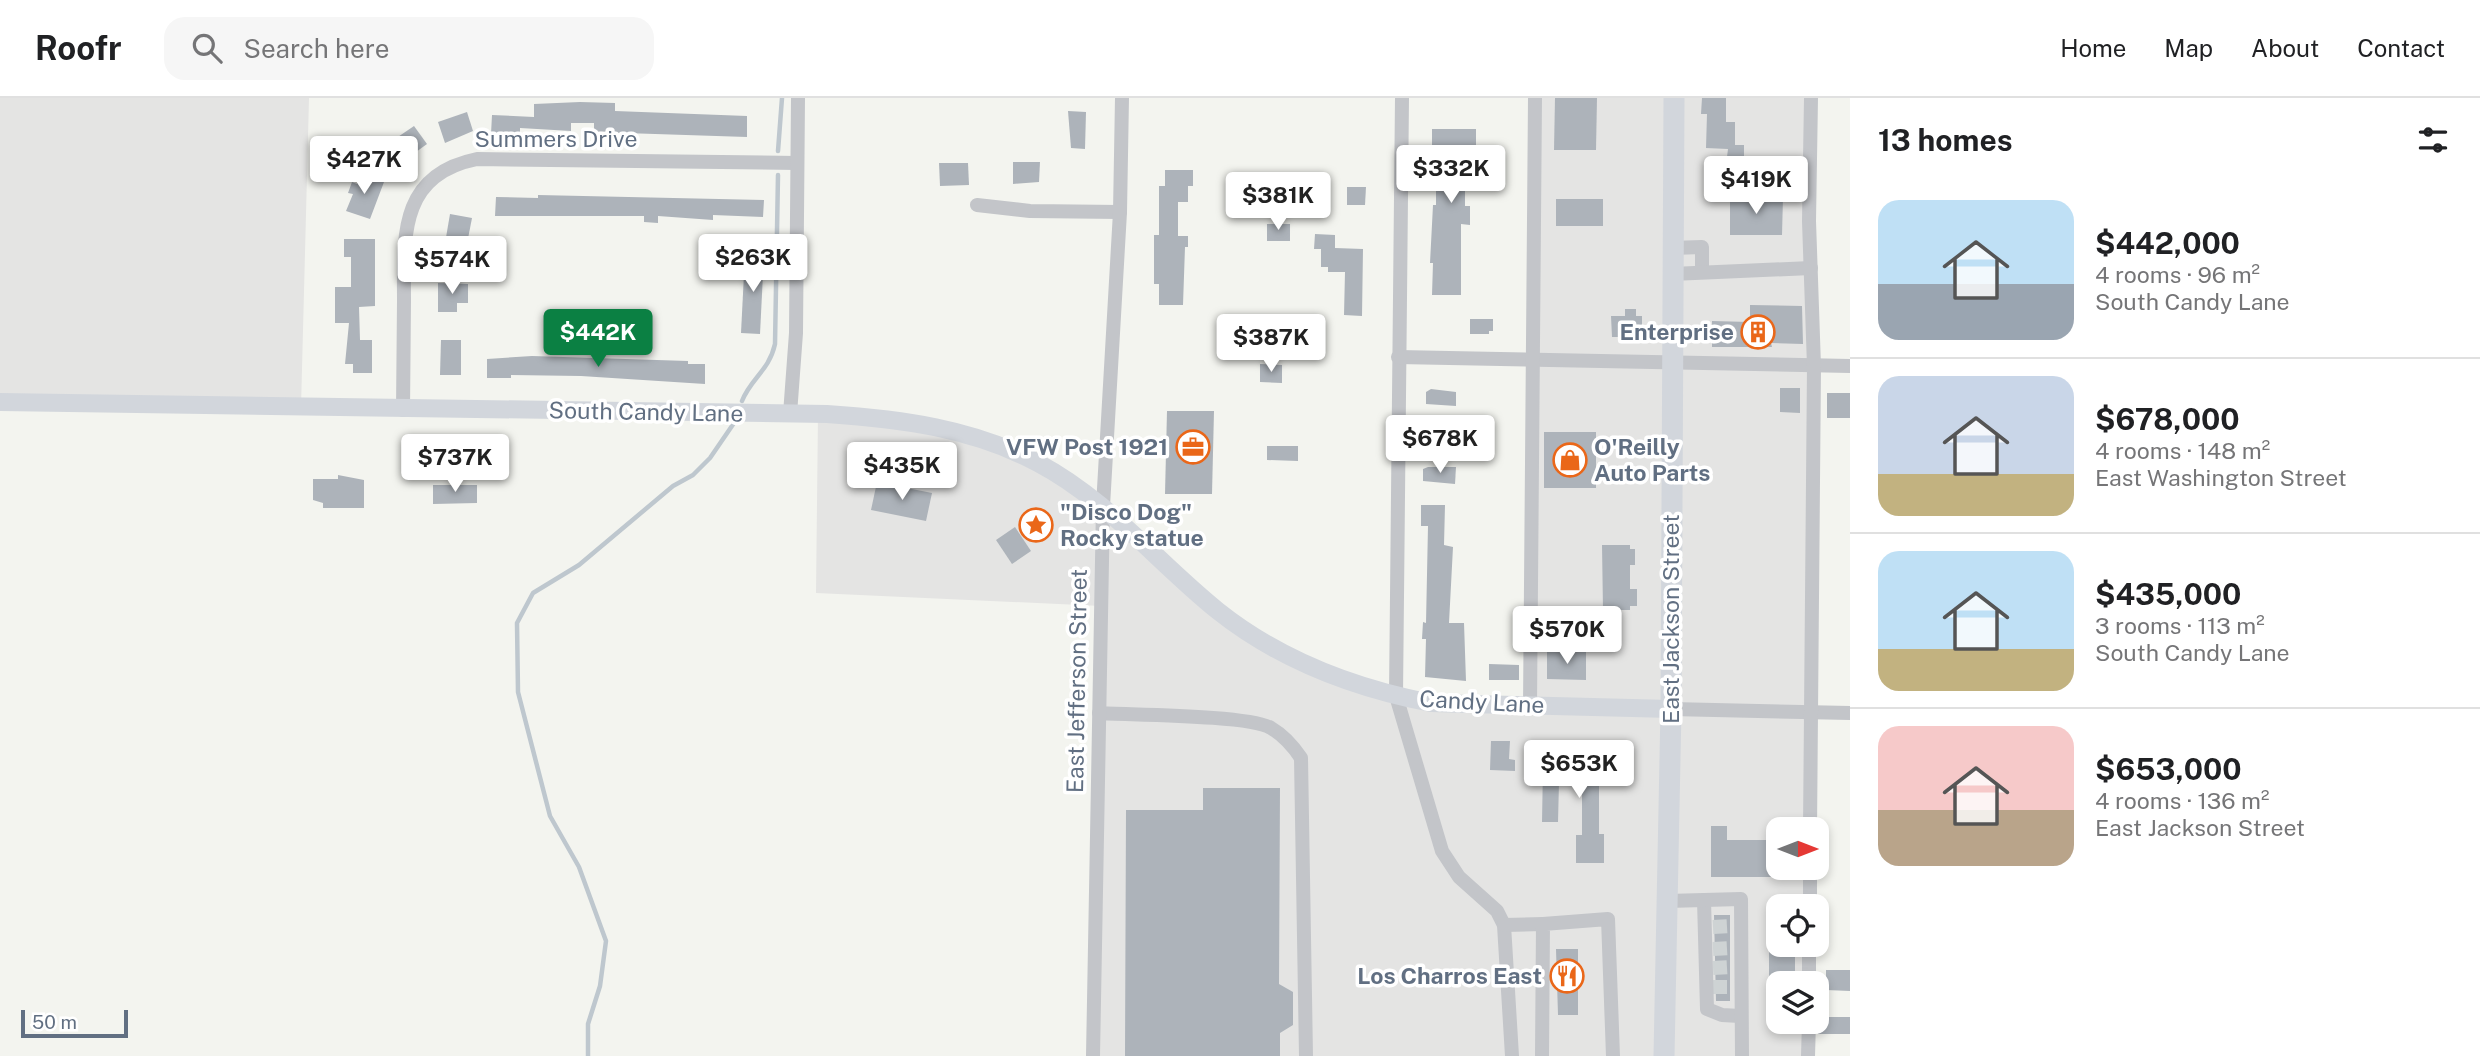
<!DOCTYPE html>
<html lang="en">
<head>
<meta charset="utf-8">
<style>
  body { margin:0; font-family:"Public Sans",sans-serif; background:#f6f6f6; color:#202124; height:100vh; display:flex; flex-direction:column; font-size:26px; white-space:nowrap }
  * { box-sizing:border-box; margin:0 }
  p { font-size:23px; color:#757577 }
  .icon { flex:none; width:38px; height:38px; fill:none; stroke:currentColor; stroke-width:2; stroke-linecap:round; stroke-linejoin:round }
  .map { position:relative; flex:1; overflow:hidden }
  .sheet { display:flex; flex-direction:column; background:#fff; width:630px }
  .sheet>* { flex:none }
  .needle { width:46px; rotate:90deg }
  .buttons { position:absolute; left:1766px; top:719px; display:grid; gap:14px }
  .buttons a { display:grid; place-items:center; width:63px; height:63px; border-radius:14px; background:#fff; box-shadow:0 4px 10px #0003; font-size:35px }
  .scale { position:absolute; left:21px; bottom:18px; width:107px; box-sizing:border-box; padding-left:7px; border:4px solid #616f82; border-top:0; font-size:19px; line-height:24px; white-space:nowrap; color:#616f82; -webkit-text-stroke:5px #fff; paint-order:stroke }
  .price { position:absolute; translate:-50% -60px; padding:0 16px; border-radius:7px; background:#fff; color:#222; font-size:23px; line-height:46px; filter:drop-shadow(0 2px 4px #0008) }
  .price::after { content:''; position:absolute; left:50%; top:42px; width:21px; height:16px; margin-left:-10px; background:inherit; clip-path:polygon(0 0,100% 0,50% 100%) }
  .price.selected { background:#0b8043; color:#fff }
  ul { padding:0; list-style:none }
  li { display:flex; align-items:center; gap:21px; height:175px; padding:0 28px }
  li+li { border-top:2px solid #e0e0e0 }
  li span { display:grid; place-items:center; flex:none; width:196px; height:140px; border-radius:21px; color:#555 }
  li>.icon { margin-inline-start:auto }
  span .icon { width:84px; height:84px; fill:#fffc; stroke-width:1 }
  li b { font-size:30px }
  h2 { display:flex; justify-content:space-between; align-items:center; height:84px; padding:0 28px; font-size:30px }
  header { display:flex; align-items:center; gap:42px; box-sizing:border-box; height:98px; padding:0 35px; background:#fff; border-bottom:2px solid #e0e0e0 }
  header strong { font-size:33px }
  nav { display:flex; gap:38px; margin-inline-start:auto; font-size:24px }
  .search { width:490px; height:63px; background:#f6f6f6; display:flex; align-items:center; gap:18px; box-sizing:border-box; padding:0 24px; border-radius:21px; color:#757577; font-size:26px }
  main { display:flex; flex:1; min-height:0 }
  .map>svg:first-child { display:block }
</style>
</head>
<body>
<header>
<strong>Roofr</strong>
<div class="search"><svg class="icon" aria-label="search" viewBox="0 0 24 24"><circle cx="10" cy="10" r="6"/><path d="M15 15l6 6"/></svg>Search here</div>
<nav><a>Home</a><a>Map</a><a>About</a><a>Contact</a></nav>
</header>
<main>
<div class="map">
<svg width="1850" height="958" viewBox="0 0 1850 958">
  <rect width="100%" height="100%" fill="#f3f4ef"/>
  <g fill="#e4e4e3">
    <polygon points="0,0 309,0 301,310 0,304"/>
    <polygon points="1535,0 1811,0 1810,731 1778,732 1778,770 1810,770 1810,808 1778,808 1778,847 1809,847 1809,885 1778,886 1778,924 1809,924 1808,958 1095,958 1101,508 816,495 818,316 900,322 1040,366 1247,535 1395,598 1530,608"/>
  </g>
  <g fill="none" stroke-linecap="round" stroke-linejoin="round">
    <g stroke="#bec7ce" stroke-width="4.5">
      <polyline points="778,53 782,0"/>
      <path d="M742 303C751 280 769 273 775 246L778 77"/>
      <polyline points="588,958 588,926 600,888 606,843 579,769 550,718 518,594 517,525 533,495 579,467 673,388 693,377 710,360 734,325"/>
    </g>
  </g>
  <g fill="#adb3ba">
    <polygon points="1555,0 1597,0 1596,52 1554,52"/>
    <polygon points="1702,0 1726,0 1726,24 1735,24 1735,47 1744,47 1744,59 1727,59 1728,51 1706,50 1707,16 1701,16"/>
    <polygon points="580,4 615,5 615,13 747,18 747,39 594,34 594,25 571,25 571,33 520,30 520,35 491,36 492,17 534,19 534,6"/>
    <polygon points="1068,13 1086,14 1085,51 1071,50"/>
    <polygon points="467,14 473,33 445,45 438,24"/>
    <polygon points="414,28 427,46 405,62 392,43"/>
    <polygon points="1432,31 1476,31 1476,59 1481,59 1482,72 1465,72 1465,108 1470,108 1470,127 1461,126 1461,197 1432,197 1433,165 1430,165 1433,107 1436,107 1436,53 1432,53"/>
    <polygon points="1013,64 1040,64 1039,84 1013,86"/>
    <polygon points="939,65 968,65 969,87 940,88"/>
    <polygon points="1165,72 1193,72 1193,88 1188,88 1188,104 1178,104 1178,138 1188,138 1188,149 1185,149 1183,207 1159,207 1159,186 1154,186 1154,137 1159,137 1159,88 1165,88"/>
    <polygon points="360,76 384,84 370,121 346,113 353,96 348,95 352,84 357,86"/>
    <polygon points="1347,89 1366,89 1365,107 1347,107"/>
    <polygon points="538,97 764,102 763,119 713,117 713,122 658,118 658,125 644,124 644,118 495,118 496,99 538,100"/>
    <polygon points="1730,98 1783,99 1782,137 1730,137"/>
    <rect x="1556" y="101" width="47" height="27"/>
    <polygon points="450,116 472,120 464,161 443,157"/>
    <rect x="1267" y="126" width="23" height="17"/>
    <polygon points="1315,136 1335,137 1335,150 1363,151 1362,218 1344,217 1345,174 1328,174 1328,169 1321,169 1321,151 1314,151"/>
    <polygon points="344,141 375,141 375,208 359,209 360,242 372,242 372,275 353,275 353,266 345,266 349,225 335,225 335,189 351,189 351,159 344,159"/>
    <polygon points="745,156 764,156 760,236 741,235"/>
    <polygon points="438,185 468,186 468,205 457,205 457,214 438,214"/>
    <polygon points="1750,207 1802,208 1803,246 1771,245 1772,249 1712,249 1712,223 1750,224"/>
    <polygon points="1625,211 1636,211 1636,218 1642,218 1642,239 1612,239 1611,218 1625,218"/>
    <polygon points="1470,221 1493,221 1493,233 1489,233 1489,236 1470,236"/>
    <polygon points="441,242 461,242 461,277 440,277"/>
    <polygon points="532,258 688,263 688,266 705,266 705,286 581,278 511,277 511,280 487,280 487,261"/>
    <polygon points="1260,266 1282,267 1282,285 1260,284"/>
    <polygon points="1780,290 1800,290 1800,315 1780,314"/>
    <polygon points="1431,291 1456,294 1456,308 1426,306 1426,294"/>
    <rect x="1827" y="295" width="23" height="25"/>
    <polygon points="1167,313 1214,313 1212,396 1165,396"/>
    <rect x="1544" y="334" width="52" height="56"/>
    <polygon points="1267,348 1298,348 1298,363 1267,362"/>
    <polygon points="1428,369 1456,369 1455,386 1423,383 1423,371"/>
    <polygon points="338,377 364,382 364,410 323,410 323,405 313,402 313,381 338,381"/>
    <polygon points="877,384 932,395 926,423 871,412"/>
    <polygon points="433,387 477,387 477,405 433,406"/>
    <polygon points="1421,407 1445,407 1444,447 1453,449 1449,525 1464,525 1466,583 1425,579 1426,541 1422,541 1423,524 1426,525 1428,428 1421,428"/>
    <polygon points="1015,429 1031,453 1012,466 996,442"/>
    <polygon points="1602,447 1630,447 1630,451 1635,451 1635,467 1630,467 1630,491 1637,491 1637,508 1630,508 1630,512 1603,512"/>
    <polygon points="1547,554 1586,554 1586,582 1547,581"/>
    <polygon points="1489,566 1519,567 1519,582 1489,582"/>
    <polygon points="1491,643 1510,643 1509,661 1515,662 1515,673 1490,672"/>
    <polygon points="1582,644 1599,644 1599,665 1605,665 1605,684 1599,684 1599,736 1604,736 1604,765 1576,765 1576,737 1582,737 1582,684 1559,684 1558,724 1542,724 1543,668 1582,665"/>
    <polygon points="1203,690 1280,690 1279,886 1293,894 1293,927 1280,935 1280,958 1125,958 1126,712 1203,712"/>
    <polygon points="1711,728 1727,728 1727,742 1771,742 1771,779 1711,779"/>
    <polygon points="1714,817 1730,817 1730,903 1716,903"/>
    <rect x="1769" y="847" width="26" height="39"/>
    <polygon points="1556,851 1578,851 1578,917 1558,917"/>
    <polygon points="1826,872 1850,872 1850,893 1826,892"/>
    <rect x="1818" y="919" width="32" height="17"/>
  </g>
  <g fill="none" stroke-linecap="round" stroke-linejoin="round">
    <g stroke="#ced3d4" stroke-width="14" stroke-dasharray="14 7" stroke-linecap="butt">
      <polyline points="1713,829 1730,828"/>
      <polyline points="1713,851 1730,850"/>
      <polyline points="1713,870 1730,869"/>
      <polyline points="1713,889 1730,889"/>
    </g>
    <g stroke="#c3c5c9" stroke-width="14">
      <polyline points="1402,0 1396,598 1442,753 1459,779 1497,813 1504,827 1512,958"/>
      <polyline points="977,107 1030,113 1120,114"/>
      <polyline points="1672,150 1702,149 1702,174"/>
      <polyline points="1672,176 1811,170"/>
      <polyline points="1398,259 1850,268"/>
      <path d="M403 312C403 276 404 240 404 203 404 140 398 77 477 61L797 65"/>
      <polyline points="790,316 796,235 798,0"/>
      <polyline points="1530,608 1535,0"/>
      <polyline points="1671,611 1850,615"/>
      <path d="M1099 615C1130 617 1250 617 1271 630 1283 637 1293 648 1301 660L1306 958"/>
      <polyline points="1810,732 1814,268 1809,123 1811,0"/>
      <polyline points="1704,802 1707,911 1722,917 1740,918"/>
      <polyline points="1667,803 1741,801 1742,958"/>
      <polyline points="1810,808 1810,770"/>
      <polyline points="1504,827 1543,826"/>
      <polyline points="1809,886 1809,847"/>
      <polyline points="1093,958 1103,408 1120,114 1122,0"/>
      <polyline points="1542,958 1543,826 1608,821 1613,958"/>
      <polyline points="1808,958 1809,924"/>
    </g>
    <path stroke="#d2d6dc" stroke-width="18" d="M0 304 827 316C901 321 972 330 1038 365 1108 402 1157 464 1218 513 1281 563 1353 590 1431 605L1671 611"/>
    <polyline stroke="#d2d6dc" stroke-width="21" points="1664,958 1671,611 1674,0"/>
  </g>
  <defs>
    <symbol id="building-ring" viewBox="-11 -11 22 22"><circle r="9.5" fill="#fff" stroke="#ea6719" stroke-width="1.5"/><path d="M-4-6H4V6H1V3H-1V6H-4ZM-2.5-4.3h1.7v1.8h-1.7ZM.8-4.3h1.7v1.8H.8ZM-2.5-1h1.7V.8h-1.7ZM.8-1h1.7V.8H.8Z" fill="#ea6719"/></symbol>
    <symbol id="office-ring" viewBox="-11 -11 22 22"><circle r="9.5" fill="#fff" stroke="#ea6719" stroke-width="1.5"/><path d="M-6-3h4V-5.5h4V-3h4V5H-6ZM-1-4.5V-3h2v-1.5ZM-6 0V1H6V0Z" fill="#ea6719"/></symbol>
    <symbol id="shop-ring" viewBox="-11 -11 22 22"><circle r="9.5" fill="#fff" stroke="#ea6719" stroke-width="1.5"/><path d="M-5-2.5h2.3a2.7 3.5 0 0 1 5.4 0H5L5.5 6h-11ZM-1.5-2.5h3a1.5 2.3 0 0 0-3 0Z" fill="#ea6719"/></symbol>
    <symbol id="sight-ring" viewBox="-11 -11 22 22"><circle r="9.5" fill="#fff" stroke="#ea6719" stroke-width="1.5"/><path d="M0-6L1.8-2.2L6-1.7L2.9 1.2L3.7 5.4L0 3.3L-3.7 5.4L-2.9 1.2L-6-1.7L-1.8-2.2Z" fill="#ea6719"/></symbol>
    <symbol id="restaurant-ring" viewBox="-11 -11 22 22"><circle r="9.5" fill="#fff" stroke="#ea6719" stroke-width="1.5"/><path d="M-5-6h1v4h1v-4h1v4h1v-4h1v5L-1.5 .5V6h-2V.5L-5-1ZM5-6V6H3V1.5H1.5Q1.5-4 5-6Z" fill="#ea6719"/></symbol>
  </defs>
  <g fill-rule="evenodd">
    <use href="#building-ring" x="1739" y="215" width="38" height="38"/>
    <use href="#office-ring" x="1174" y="330" width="38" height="38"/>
    <use href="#shop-ring" x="1551" y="343" width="38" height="38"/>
    <use href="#sight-ring" x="1017" y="408" width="38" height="38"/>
    <use href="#restaurant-ring" x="1548" y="859" width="38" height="38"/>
  </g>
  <g text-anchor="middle" stroke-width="7" stroke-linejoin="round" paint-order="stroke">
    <g font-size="23" fill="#616f82" stroke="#fff">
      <text x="556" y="49">Summers Drive</text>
      <text transform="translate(646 314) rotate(1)" y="8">South Candy Lane</text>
      <text transform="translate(1671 521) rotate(-90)" y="8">East Jackson Street</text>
      <text transform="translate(1077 583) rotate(-89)" y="8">East Jefferson Street</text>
      <text transform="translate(1482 604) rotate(3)" y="8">Candy Lane</text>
    </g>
    <g font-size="23" font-weight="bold" fill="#616f82" stroke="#fff" text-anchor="end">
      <text x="1734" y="242">Enterprise</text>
      <text x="1168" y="357">VFW Post 1921</text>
      <text x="1594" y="357" text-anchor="start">O'Reilly<tspan x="1594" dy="26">Auto Parts</tspan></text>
      <text x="1060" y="422" text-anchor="start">"Disco Dog"<tspan x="1060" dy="26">Rocky statue</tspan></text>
      <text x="1542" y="886">Los Charros East</text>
    </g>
  </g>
</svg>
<div class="buttons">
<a><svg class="needle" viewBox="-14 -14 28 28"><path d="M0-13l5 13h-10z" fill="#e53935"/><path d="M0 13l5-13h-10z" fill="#757577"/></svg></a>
<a><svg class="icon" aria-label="locate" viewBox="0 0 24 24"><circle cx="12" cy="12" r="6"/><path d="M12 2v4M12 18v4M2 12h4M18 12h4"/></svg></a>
<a><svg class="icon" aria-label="layers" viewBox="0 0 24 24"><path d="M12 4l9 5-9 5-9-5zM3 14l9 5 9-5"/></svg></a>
</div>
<div class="scale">50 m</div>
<b class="price" style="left:364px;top:98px">$427K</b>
<b class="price" style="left:1451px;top:107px">$332K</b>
<b class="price" style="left:1756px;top:118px">$419K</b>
<b class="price" style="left:1278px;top:134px">$381K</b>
<b class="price" style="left:753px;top:196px">$263K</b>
<b class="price" style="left:452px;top:198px">$574K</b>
<b class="price selected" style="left:598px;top:271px">$442K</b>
<b class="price" style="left:1271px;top:276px">$387K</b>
<b class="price" style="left:1440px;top:377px">$678K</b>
<b class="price" style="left:455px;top:396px">$737K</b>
<b class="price" style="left:902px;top:404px">$435K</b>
<b class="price" style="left:1567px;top:568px">$570K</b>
<b class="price" style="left:1579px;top:702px">$653K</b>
</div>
<section class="sheet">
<h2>13 homes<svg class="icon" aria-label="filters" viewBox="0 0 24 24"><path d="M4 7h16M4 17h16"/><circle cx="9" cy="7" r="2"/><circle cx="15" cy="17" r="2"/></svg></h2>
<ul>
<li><span style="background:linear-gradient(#bfe0f5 60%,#9aa5b1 0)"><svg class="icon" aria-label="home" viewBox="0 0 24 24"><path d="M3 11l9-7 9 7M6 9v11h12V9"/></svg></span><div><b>$442,000</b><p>4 rooms · 96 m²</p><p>South Candy Lane</p></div></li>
<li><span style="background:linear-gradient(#c9d6e8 70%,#c2b280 0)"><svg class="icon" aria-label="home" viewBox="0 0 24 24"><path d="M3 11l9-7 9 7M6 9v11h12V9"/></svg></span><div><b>$678,000</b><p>4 rooms · 148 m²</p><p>East Washington Street</p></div></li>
<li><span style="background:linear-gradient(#bfe0f5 70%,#c2b280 0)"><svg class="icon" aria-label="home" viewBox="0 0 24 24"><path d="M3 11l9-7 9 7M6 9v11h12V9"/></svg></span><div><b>$435,000</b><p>3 rooms · 113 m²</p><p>South Candy Lane</p></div></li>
<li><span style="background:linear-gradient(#f6c9c9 60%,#b9a48a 0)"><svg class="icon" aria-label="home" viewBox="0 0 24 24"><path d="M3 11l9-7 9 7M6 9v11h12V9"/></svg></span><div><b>$653,000</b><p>4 rooms · 136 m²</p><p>East Jackson Street</p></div></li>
</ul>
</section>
</main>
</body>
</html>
